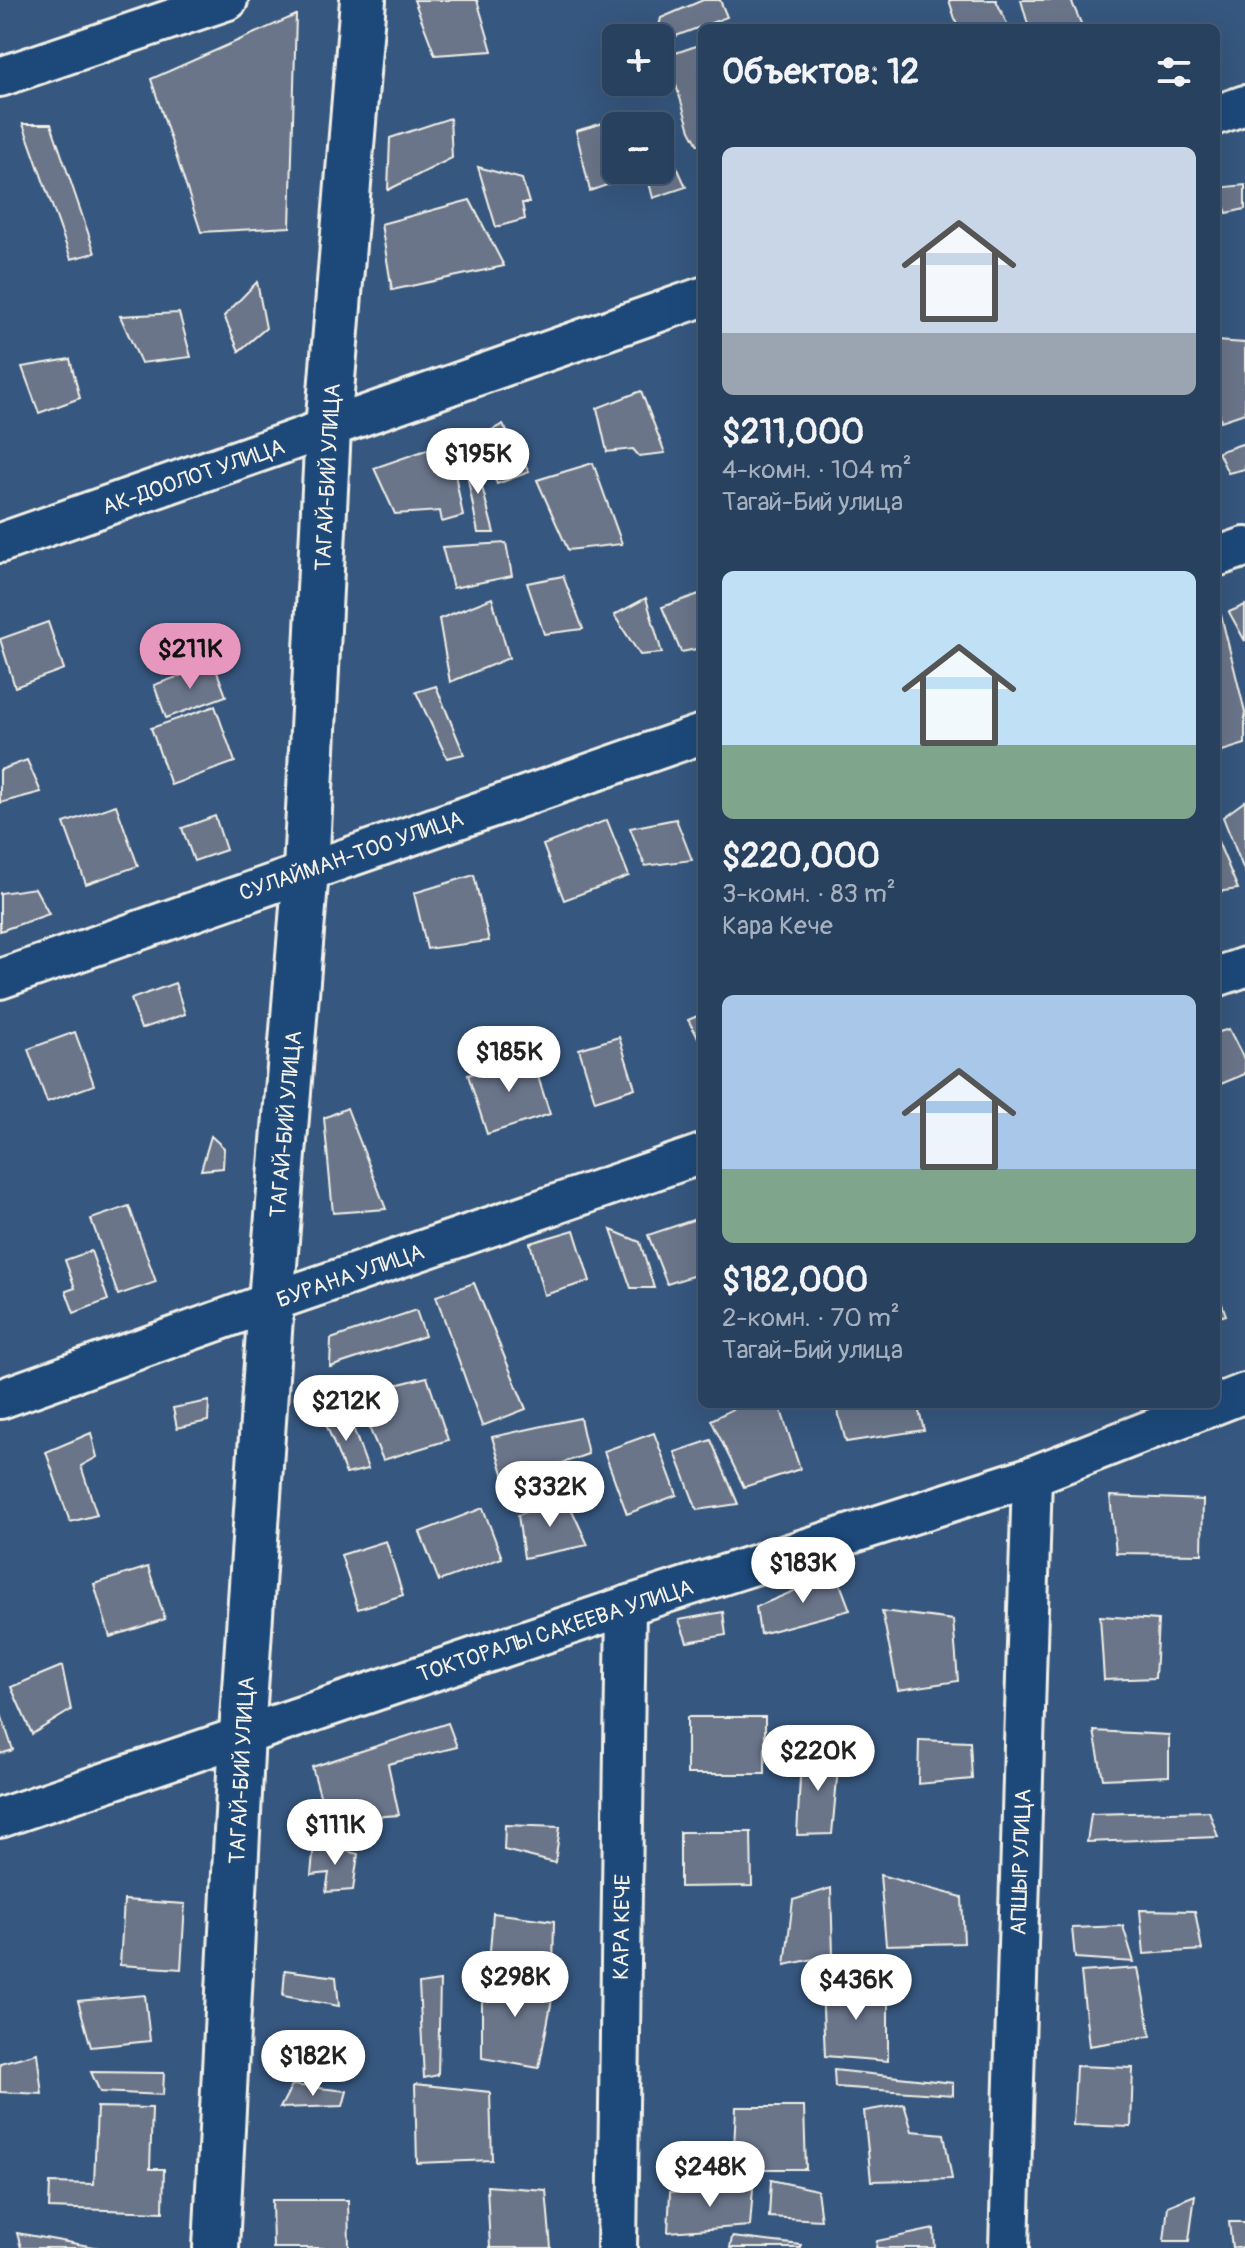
<!DOCTYPE html>
<html lang="ru">
<head>
<meta charset="utf-8">
<style>
  body { margin:0; font-family:Pangolin,sans-serif; background:#304865; color:#f1f3f6; height:100vh; display:flex; flex-direction:column; font-size:30px; white-space:nowrap }
  * { box-sizing:border-box; margin:0 }
  p { font-size:26px; color:#a5afbd }
  .icon { flex:none; width:44px; height:44px; fill:none; stroke:currentColor; stroke-width:2; stroke-linecap:round; stroke-linejoin:round }
  .map { position:relative; flex:1; overflow:hidden }
  .sheet { position:absolute; left:698px; top:24px; width:522px; height:1384px; display:flex; flex-direction:column; background:#28415f; border-radius:12px; box-shadow:0 8px 32px #0002,0 0 0 2px #445a74 }
  .sheet>* { flex:none }
  .controls { position:absolute; left:602px; top:24px; display:grid; gap:16px }
  .controls a { display:grid; place-items:center; width:72px; height:72px; border-radius:12px; background:#28415f; box-shadow:0 8px 32px #0002,0 0 0 2px #445a74; font-size:40px }
  .price { position:absolute; translate:-50% -68px; padding:0 18px; border-radius:28px; background:#fff; color:#222; font-size:26px; line-height:52px; filter:drop-shadow(0 2px 4px #0008) }
  .price::after { content:''; position:absolute; left:50%; top:48px; width:24px; height:18px; margin-left:-12px; background:inherit; clip-path:polygon(0 0,100% 0,50% 100%) }
  .price.current { background:#e797bd; color:#111 }
  ul { padding:0; list-style:none }
  li { display:grid; align-content:center; gap:16px; height:424px; padding:0 24px }
  li span { display:grid; place-items:center; height:248px; border-radius:12px; color:#555 }
  li>.icon { margin-inline-start:auto }
  span .icon { width:144px; height:144px; fill:#fffc; stroke-width:1 }
  li b { font-size:34px }
  h2 { display:flex; justify-content:space-between; align-items:center; height:96px; padding:0 24px; font-size:34px }
  .map>svg:first-child { display:block }
</style>
</head>
<body>
<div class="map">
<svg width="1245" height="2248" viewBox="0 0 1245 2248">
  <rect width="100%" height="100%" fill="#36577f"/>
  <filter id="ink" filterUnits="userSpaceOnUse"><feTurbulence type="fractalNoise" baseFrequency=".0125" numOctaves="2"/><feDisplacementMap in="SourceGraphic" scale="16" xChannelSelector="R" yChannelSelector="G"/><feConvolveMatrix kernelMatrix="1 2 1 2 8 2 1 2 1" color-interpolation-filters="sRGB"/></filter>
  <g filter="url(#ink)">
    <g fill="#6b758a" stroke="#f4f1e8" stroke-width="2">
      <polygon points="414,0 477,0 492,51 435,55"/>
      <polygon points="703,0 720,0 727,17 660,42 660,38 656,38 661,18"/>
      <polygon points="949,0 996,0 1009,28 958,28"/>
      <polygon points="1021,0 1071,0 1083,28 1029,28"/>
      <polygon points="296,15 290,227 201,232 151,79"/>
      <polygon points="702,44 702,144 698,145 690,130 667,56"/>
      <polygon points="651,109 659,126 616,126 616,170 660,170 660,129 686,187 653,198 646,171 590,191 576,131"/>
      <polygon points="450,118 452,158 388,190 390,138"/>
      <polygon points="23,124 51,124 95,253 71,259"/>
      <polygon points="478,167 522,179 529,203 522,203 525,219 496,227"/>
      <polygon points="1245,185 1245,209 1227,213 1216,188"/>
      <polygon points="470,200 504,266 392,290 381,224"/>
      <polygon points="257,282 266,328 239,351 224,316"/>
      <polygon points="179,313 191,357 141,363 120,316"/>
      <polygon points="1216,341 1245,343 1245,413 1221,421 1216,397"/>
      <polygon points="70,359 80,398 39,413 22,367"/>
      <polygon points="641,391 665,453 639,456 633,449 607,452 597,408"/>
      <polygon points="503,424 529,472 497,484 477,438"/>
      <polygon points="449,442 463,516 442,522 440,511 395,514 374,468"/>
      <polygon points="1245,443 1245,469 1228,473 1218,452"/>
      <polygon points="462,447 475,460 494,533 478,533"/>
      <polygon points="593,463 622,544 568,550 537,480"/>
      <polygon points="506,543 512,576 453,588 442,547"/>
      <polygon points="563,576 583,629 544,634 527,583"/>
      <polygon points="702,593 702,648 681,652 662,607"/>
      <polygon points="492,598 509,658 450,682 439,619"/>
      <polygon points="646,598 662,653 640,655 614,615"/>
      <polygon points="1245,605 1245,641 1229,612"/>
      <polygon points="1221,615 1245,712 1245,744 1216,753 1216,617"/>
      <polygon points="48,622 64,669 15,687 0,639"/>
      <polygon points="214,664 226,696 166,718 154,685"/>
      <polygon points="436,686 464,754 447,758 416,692"/>
      <polygon points="215,706 235,762 171,785 151,728"/>
      <polygon points="27,760 41,792 0,803 0,770"/>
      <polygon points="1245,801 1245,873 1223,817"/>
      <polygon points="116,805 138,866 86,884 64,823"/>
      <polygon points="215,816 226,850 194,861 182,828"/>
      <polygon points="676,819 692,860 645,866 630,828"/>
      <polygon points="607,820 629,876 564,900 543,845"/>
      <polygon points="1216,837 1238,889 1216,892"/>
      <polygon points="474,875 489,941 427,949 414,893"/>
      <polygon points="35,888 49,914 0,931 0,893"/>
      <polygon points="175,983 185,1014 141,1029 131,999"/>
      <polygon points="702,1014 702,1044 688,1020"/>
      <polygon points="1229,1029 1245,1061 1245,1074 1216,1086 1216,1033"/>
      <polygon points="75,1032 94,1085 47,1102 28,1049"/>
      <polygon points="619,1037 635,1088 595,1101 579,1049"/>
      <polygon points="531,1055 550,1114 487,1134 468,1075"/>
      <polygon points="347,1108 386,1209 333,1213 324,1118"/>
      <polygon points="211,1136 224,1148 223,1168 201,1170"/>
      <polygon points="129,1206 156,1282 118,1295 91,1219"/>
      <polygon points="702,1217 702,1273 667,1284 648,1235"/>
      <polygon points="574,1230 590,1281 544,1295 530,1243"/>
      <polygon points="611,1230 640,1242 654,1288 631,1288"/>
      <polygon points="91,1251 108,1300 74,1313 66,1291 75,1288 65,1260"/>
      <polygon points="474,1283 526,1409 482,1426 436,1296"/>
      <polygon points="1216,1288 1226,1315 1216,1318"/>
      <polygon points="416,1310 425,1336 330,1367 331,1339"/>
      <polygon points="427,1377 448,1440 383,1460 355,1395"/>
      <polygon points="209,1401 208,1421 177,1428 173,1408"/>
      <polygon points="743,1404 779,1404 800,1469 744,1487 711,1420"/>
      <polygon points="836,1404 917,1404 924,1430 846,1442"/>
      <polygon points="347,1411 368,1469 346,1474 324,1419"/>
      <polygon points="580,1418 588,1454 506,1483 492,1437"/>
      <polygon points="91,1433 97,1457 81,1466 97,1515 70,1522 46,1452"/>
      <polygon points="654,1433 677,1495 627,1514 604,1451"/>
      <polygon points="711,1440 738,1504 697,1510 675,1452"/>
      <polygon points="565,1495 588,1545 524,1558 518,1515"/>
      <polygon points="1110,1496 1203,1500 1202,1554 1116,1553"/>
      <polygon points="483,1508 502,1558 439,1581 420,1532"/>
      <polygon points="386,1541 403,1595 358,1609 341,1555"/>
      <polygon points="148,1567 165,1619 110,1637 94,1584"/>
      <polygon points="836,1573 850,1610 760,1634 756,1607"/>
      <polygon points="882,1611 953,1620 958,1681 898,1690"/>
      <polygon points="723,1612 726,1635 687,1642 679,1620"/>
      <polygon points="1100,1616 1158,1620 1155,1678 1104,1680"/>
      <polygon points="62,1666 71,1710 32,1734 11,1687"/>
      <polygon points="0,1711 13,1750 0,1754"/>
      <rect x="687" y="1717" width="78" height="57"/>
      <polygon points="448,1723 457,1747 388,1764 399,1815 327,1820 312,1767"/>
      <polygon points="1094,1731 1169,1735 1169,1776 1103,1779"/>
      <polygon points="919,1740 970,1742 972,1779 918,1784"/>
      <polygon points="840,1746 832,1834 797,1835 801,1759"/>
      <polygon points="1209,1811 1218,1837 1087,1842 1091,1814"/>
      <polygon points="505,1825 560,1827 555,1863 504,1850"/>
      <polygon points="680,1832 751,1832 752,1886 680,1887"/>
      <polygon points="314,1843 358,1854 353,1890 326,1892 329,1873 311,1875"/>
      <polygon points="880,1875 962,1897 964,1943 886,1945"/>
      <polygon points="831,1888 833,1955 785,1965 793,1900"/>
      <polygon points="124,1900 185,1904 181,1969 120,1965"/>
      <polygon points="1140,1910 1195,1911 1202,1950 1144,1954"/>
      <polygon points="493,1913 554,1921 553,1971 489,1964"/>
      <polygon points="1123,1926 1134,1962 1075,1958 1072,1928"/>
      <polygon points="1138,1968 1151,2036 1089,2046 1081,1972"/>
      <polygon points="285,1970 336,1977 339,2006 283,1996"/>
      <polygon points="482,1974 555,1983 539,2068 482,2058"/>
      <polygon points="440,1981 438,2075 424,2078 419,1984"/>
      <polygon points="822,1986 888,1988 888,2061 825,2056"/>
      <polygon points="145,1995 150,2041 91,2047 78,2001"/>
      <polygon points="37,2053 42,2094 0,2092 0,2063"/>
      <polygon points="1076,2066 1133,2068 1131,2127 1073,2125"/>
      <polygon points="834,2070 953,2083 953,2095 835,2087"/>
      <polygon points="91,2072 164,2073 163,2095 100,2092"/>
      <polygon points="415,2084 490,2092 492,2160 417,2163"/>
      <polygon points="292,2085 347,2091 343,2106 280,2108"/>
      <polygon points="904,2104 912,2131 944,2134 952,2179 871,2181 864,2111"/>
      <polygon points="97,2107 152,2108 150,2169 164,2169 163,2212 49,2208 50,2183 94,2184"/>
      <polygon points="736,2107 804,2107 806,2169 733,2169"/>
      <polygon points="771,2180 817,2190 821,2220 769,2217"/>
      <polygon points="487,2186 546,2190 551,2248 490,2248"/>
      <polygon points="753,2188 750,2226 668,2232 670,2192"/>
      <polygon points="1195,2195 1189,2241 1164,2241 1168,2206"/>
      <polygon points="272,2200 348,2200 349,2248 273,2248"/>
      <polygon points="1229,2222 1245,2222 1245,2248 1232,2248"/>
      <polygon points="934,2229 935,2248 876,2248 877,2241"/>
      <polygon points="17,2233 100,2248 21,2248"/>
      <polygon points="732,2237 801,2245 801,2248 730,2248"/>
    </g>
    <g fill="none" stroke-linecap="round" stroke-linejoin="round">
      <defs>
        <g id="minor">
          <polyline points="0,77 228,0"/>
          <polyline points="1216,115 1245,105"/>
          <polyline points="0,543 702,297"/>
          <polyline points="1216,557 1245,547"/>
          <polyline points="1216,977 1245,967"/>
          <polyline points="0,979 702,734"/>
          <polyline points="0,1399 271,1302 702,1154"/>
          <polyline points="0,1818 626,1606 1032,1476 1245,1393"/>
          <polyline points="617,2248 626,1606"/>
          <polyline points="1009,2248 1032,1476"/>
        </g>
        <polyline id="tertiary" points="216,2248 242,1734 271,1302 306,870 328,429 363,0"/>
      </defs>
      <use href="#minor" stroke="#f4f1e8" stroke-width="44"/>
      <use href="#tertiary" stroke="#f4f1e8" stroke-width="50"/>
      <use href="#minor" stroke="#1f4a7a" stroke-width="38"/>
      <use href="#tertiary" stroke="#1f4a7a" stroke-width="44"/>
    </g>
  </g>
  <g text-anchor="middle" stroke-width="6" stroke-linejoin="round" paint-order="stroke">
    <g font-size="22" fill="#f4f1e8" stroke="#1f4a7a">
      <text transform="translate(193 476) rotate(-19)" y="8">АК-ДООЛОТ УЛИЦА</text>
      <text transform="translate(327 477) rotate(-87)" y="8">ТАГАЙ-БИЙ УЛИЦА</text>
      <text transform="translate(351 855) rotate(-19)" y="8">СУЛАЙМАН-ТОО УЛИЦА</text>
      <text transform="translate(285 1124) rotate(-85)" y="8">ТАГАЙ-БИЙ УЛИЦА</text>
      <text transform="translate(350 1275) rotate(-19)" y="8">БУРАНА УЛИЦА</text>
      <text transform="translate(555 1630) rotate(-18)" y="8">ТОКТОРАЛЫ САКЕЕВА УЛИЦА</text>
      <text transform="translate(241 1770) rotate(-87)" y="8">ТАГАЙ-БИЙ УЛИЦА</text>
      <text transform="translate(1020 1862) rotate(-88)" y="8">АПШЫР УЛИЦА</text>
      <text transform="translate(621 1927) rotate(-89)" y="8">КАРА КЕЧЕ</text>
    </g>
  </g>
</svg>
<div class="controls">
<a>+</a>
<a>−</a>
</div>
<b class="price" style="left:478px;top:496px">$195K</b>
<b class="price current" style="left:190px;top:691px">$211K</b>
<b class="price" style="left:509px;top:1094px">$185K</b>
<b class="price" style="left:346px;top:1443px">$212K</b>
<b class="price" style="left:550px;top:1529px">$332K</b>
<b class="price" style="left:803px;top:1605px">$183K</b>
<b class="price" style="left:818px;top:1793px">$220K</b>
<b class="price" style="left:335px;top:1867px">$111K</b>
<b class="price" style="left:515px;top:2019px">$298K</b>
<b class="price" style="left:856px;top:2022px">$436K</b>
<b class="price" style="left:313px;top:2098px">$182K</b>
<b class="price" style="left:710px;top:2209px">$248K</b>
<section class="sheet">
<h2>Объектов: 12<svg class="icon" aria-label="filters" viewBox="0 0 24 24"><path d="M4 7h16M4 17h16"/><circle cx="9" cy="7" r="2"/><circle cx="15" cy="17" r="2"/></svg></h2>
<ul>
<li><span style="background:linear-gradient(#c9d6e8 75%,#9aa5b1 0)"><svg class="icon" aria-label="home" viewBox="0 0 24 24"><path d="M3 11l9-7 9 7M6 9v11h12V9"/></svg></span><div><b>$211,000</b><p>4-комн. · 104 m²</p><p>Тагай-Бий улица</p></div></li>
<li><span style="background:linear-gradient(#bfe0f5 70%,#7fa58c 0)"><svg class="icon" aria-label="home" viewBox="0 0 24 24"><path d="M3 11l9-7 9 7M6 9v11h12V9"/></svg></span><div><b>$220,000</b><p>3-комн. · 83 m²</p><p>Кара Кече</p></div></li>
<li><span style="background:linear-gradient(#a9c7e8 70%,#7fa58c 0)"><svg class="icon" aria-label="home" viewBox="0 0 24 24"><path d="M3 11l9-7 9 7M6 9v11h12V9"/></svg></span><div><b>$182,000</b><p>2-комн. · 70 m²</p><p>Тагай-Бий улица</p></div></li>
</ul>
</section>
</div>
</body>
</html>
